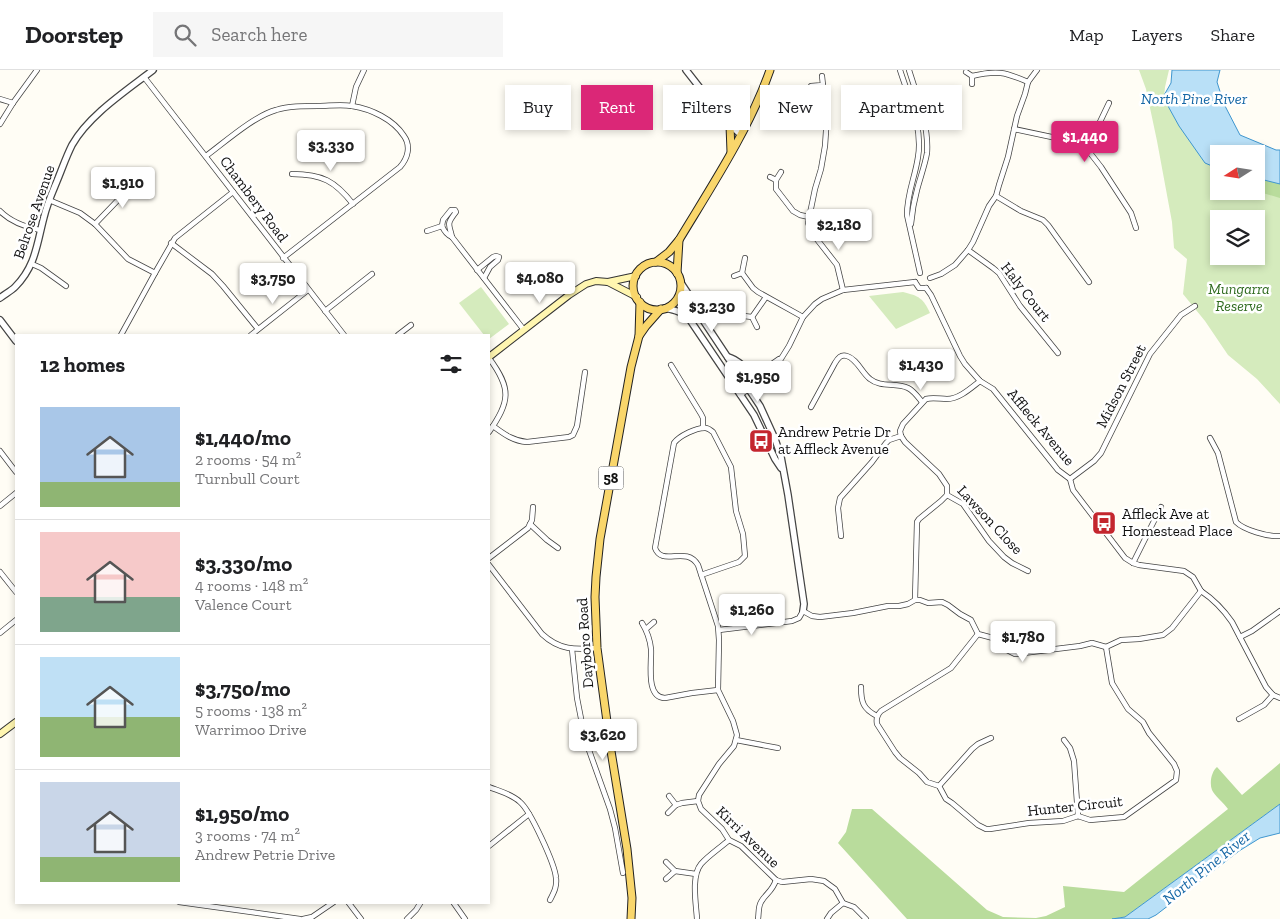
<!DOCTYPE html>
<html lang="en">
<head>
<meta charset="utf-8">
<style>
  body { margin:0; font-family:"Zilla Slab",serif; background:#f6f6f6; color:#202124; height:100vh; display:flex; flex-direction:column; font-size:19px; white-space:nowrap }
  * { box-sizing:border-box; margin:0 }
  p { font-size:16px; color:#757577 }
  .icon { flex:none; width:28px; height:28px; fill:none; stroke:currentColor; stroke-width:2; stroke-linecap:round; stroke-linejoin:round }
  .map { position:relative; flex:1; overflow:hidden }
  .side { position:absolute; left:15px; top:264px; width:475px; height:570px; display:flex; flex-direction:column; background:#fff; border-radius:0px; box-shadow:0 2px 8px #0003 }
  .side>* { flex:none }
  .banner { position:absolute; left:505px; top:15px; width:475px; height:45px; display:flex; gap:10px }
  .needle { width:32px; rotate:258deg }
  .buttons { position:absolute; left:1210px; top:75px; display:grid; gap:10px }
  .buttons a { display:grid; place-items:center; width:55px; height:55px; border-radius:0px; background:#fff; box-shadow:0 2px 8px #0003; font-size:25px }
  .price { position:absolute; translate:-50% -42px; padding:0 11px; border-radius:5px; background:#fff; color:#222; font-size:16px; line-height:32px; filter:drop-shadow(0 1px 2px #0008) }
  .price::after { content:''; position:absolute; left:50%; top:30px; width:15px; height:11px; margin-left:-8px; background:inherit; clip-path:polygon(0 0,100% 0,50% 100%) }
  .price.on { background:#db2777; color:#fff }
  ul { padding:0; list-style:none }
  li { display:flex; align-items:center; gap:15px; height:125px; padding:0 25px }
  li+li { border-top:1px solid #e0e0e0 }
  li span { display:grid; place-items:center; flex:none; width:140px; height:100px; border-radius:0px; color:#555 }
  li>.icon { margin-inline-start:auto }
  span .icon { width:60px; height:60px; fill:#fffc; stroke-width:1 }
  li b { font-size:21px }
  h2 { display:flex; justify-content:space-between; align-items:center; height:60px; padding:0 25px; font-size:21px }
  .chip { padding:0 18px; border-radius:0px; background:#fff; box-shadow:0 2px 8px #0003; font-size:18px; line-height:45px }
  .chip.on { background:#db2777; color:#fff }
  header { display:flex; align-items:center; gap:30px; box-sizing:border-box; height:70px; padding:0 25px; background:#fff; border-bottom:1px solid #e0e0e0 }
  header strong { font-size:24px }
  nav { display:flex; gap:28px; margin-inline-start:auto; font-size:18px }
  .search { width:350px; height:45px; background:#f6f6f6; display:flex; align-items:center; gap:12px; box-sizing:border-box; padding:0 18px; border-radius:0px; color:#757577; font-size:19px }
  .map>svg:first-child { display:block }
</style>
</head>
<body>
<header>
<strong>Doorstep</strong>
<div class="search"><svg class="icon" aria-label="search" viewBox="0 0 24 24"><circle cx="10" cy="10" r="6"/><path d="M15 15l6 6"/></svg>Search here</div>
<nav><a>Map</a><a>Layers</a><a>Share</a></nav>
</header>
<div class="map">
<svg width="1280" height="849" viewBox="0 0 1280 849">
  <rect width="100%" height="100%" fill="#fffdf5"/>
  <g fill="#d5ebbd" fill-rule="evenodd">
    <path d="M1139 0H1169L1165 17 1164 28 1188 66 1214 100 1219 101V121H1256V107L1280 111V334L1257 309 1228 285 1205 251 1183 224 1187 189 1174 178 1172 152 1157 71 1146 19ZM1219 149H1256V186H1219Z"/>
    <polygon points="481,217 509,254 489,269 489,265 484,265 459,233"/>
    <path d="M903 222C919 226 923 228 930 243L896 259 869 226Z"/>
  </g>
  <g fill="#b9dc9c">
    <polygon points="1256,108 1280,114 1280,128 1256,121"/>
    <path d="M1280 693V734L1125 847 1112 849H907L838 773 846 762 852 739H872L987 840 1003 847 1036 848 1046 846 1065 837 1063 816 1124 822 1228 739C1224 733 1214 725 1212 720 1209 712 1212 701 1217 697L1242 725Z"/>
  </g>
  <g fill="#b9e0f7" stroke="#3f96cf">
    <polygon points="1172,0 1220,0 1217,12 1224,34 1240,65 1276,80 1280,80 1280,114 1256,108 1256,84 1219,84 1219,99 1205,93 1179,56 1163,27 1171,13"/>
    <polygon points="1280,734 1280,763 1260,768 1239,781 1156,845 1148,849 1112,849 1125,847"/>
  </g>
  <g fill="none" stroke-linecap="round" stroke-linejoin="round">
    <defs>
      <g id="minor">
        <path d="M900 0C909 28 923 58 918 87 915 108 907 123 907 145L920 203"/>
        <path d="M909 0C917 26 929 55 927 83 925 95 920 108 917 120 914 131 912 143 911 154"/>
        <polyline points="966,2 972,6 972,14"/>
        <path d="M972 6C997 0 1005 2 1028 12"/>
        <polyline points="144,7 344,265"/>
        <polyline points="823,15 827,46 825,76 821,99 815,119 808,153 812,163 837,195 843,220"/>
        <polyline points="811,16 823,15 822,6"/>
        <polyline points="0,29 13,33"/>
        <polyline points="352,36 356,17 364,0"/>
        <polyline points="813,53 827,53"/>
        <polyline points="0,54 13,33 37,0"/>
        <polyline points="1014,59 1061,69 1087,79 1101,97 1131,143 1136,158"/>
        <polyline points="1087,79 1109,33"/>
        <path d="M206 86C225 72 254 46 276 40 289 36 303 36 318 36 329 36 341 34 352 36 371 39 393 49 404 66 411 76 408 88 400 97L283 188"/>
        <path d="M292 104C322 104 335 111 353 134"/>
        <polyline points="770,107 776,110 781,102"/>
        <polyline points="776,110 776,119 793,141 800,145 809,147"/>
        <polyline points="996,126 1021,141 1043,150 1048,155 1089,212"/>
        <polyline points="49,130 80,143 95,154 128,189 155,203"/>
        <path d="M0 141C11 152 25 157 40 160"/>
        <polyline points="95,154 119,129 130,109"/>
        <path d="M442 156C444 161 447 165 452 167L524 260"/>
        <path d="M442 156 443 150 451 140H455L456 142C446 155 449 153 452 167"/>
        <polyline points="427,161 442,156"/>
        <polyline points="171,173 212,204 223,216 258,259"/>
        <polyline points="968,180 993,198 999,203 1020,236 1058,283"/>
        <polyline points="32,194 41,198 66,216"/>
        <polyline points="477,200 493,187 496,186 499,187 498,190 490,197 484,208"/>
        <polyline points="742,203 753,218 758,222 803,247"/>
        <polyline points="734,206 742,203 745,188"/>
        <polyline points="930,208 941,204 955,195 968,180 973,172 989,136 996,126 999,115 1008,87 1017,46 1025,24 1028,12 1037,0"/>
        <polyline points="915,212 919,218 926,218"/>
        <polyline points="926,218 931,225 960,286 965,294 980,311 993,319 1058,400 1070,409 1073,420 1125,488 1133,493 1139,495 1184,501 1193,507 1201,521"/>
        <polyline points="325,241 372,204"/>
        <polyline points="744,246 752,247 757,257"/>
        <polyline points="752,247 766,227"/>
        <polyline points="121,265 155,203 175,168 233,122"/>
        <polyline points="251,265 308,220"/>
        <polyline points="398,265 411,255"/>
        <path d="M489 288C512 319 510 331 489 362"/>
        <polyline points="671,295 701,344 703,348 703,358"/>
        <polyline points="736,319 779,289"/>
        <polyline points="740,325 768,306 774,300 789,276 803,247 815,234 822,229 843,220 915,212"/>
        <path d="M811 337 835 293C838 288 841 284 847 286 857 289 862 303 870 309 881 318 896 312 908 318 914 321 918 327 922 332"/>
        <path d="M493 356C504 364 513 371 527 372L569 367 573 365 577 356 585 302"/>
        <path d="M901 366 900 361 903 354 926 329C933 327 940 329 947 329 959 329 971 318 980 311"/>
        <polyline points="901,366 905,372 939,404 947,416 947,425"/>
        <path d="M1210 368 1218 383 1236 452C1244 460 1268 467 1280 466"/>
        <polyline points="0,381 16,402"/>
        <polyline points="1070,409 1094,391 1101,383 1150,284 1181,245 1195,236"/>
        <polyline points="947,425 963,434 989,471 1004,487 1012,493 1028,501"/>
        <polyline points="0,436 16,423"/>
        <polyline points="530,454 547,470 558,478"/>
        <polyline points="841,466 838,438 840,428 872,392 886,373 889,370 901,366"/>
        <polyline points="489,488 528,458 532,450 533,437"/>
        <polyline points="1133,493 1161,437"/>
        <path d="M489 495 542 564C559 580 575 580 597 578"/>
        <polyline points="0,502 16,522"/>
        <path d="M701 505 739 492 745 486 743 464 736 441 731 397 713 362C710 360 710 359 706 358 697 357 679 366 674 373L655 478C662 497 686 475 698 495L718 556 719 570 718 620 733 651 737 665 734 676 719 694 699 725 698 731 701 739 722 759 729 770 741 776 776 810 782 812 811 809 824 811 835 819 843 833 854 837 866 849"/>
        <path d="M1201 521C1213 529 1223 539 1232 552L1266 617 1273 625 1280 628"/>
        <polyline points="915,530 917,452 919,449 941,431 947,425"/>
        <path d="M642 553C647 561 650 570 651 579 652 592 645 628 665 628L692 623 718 620"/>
        <polyline points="646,559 654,552"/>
        <polyline points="719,560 792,551 799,548 803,541 812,546 820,547 853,543 888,536 899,536 908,534 915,530 920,530 928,533 942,532 948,535 960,544 971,550 978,564 993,568 1007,580 1015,584 1080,576 1092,573 1106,577 1121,570 1139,569 1163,565 1172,558 1201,521"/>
        <polyline points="0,563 16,550"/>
        <path d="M978 564 951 598 881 641C877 645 876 649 877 654L895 682 900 688 919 703 927 712 939 716 946 729 952 733 978 755 986 759H990L1029 753 1063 751 1078 746 1090 750 1124 747 1176 710 1177 701 1174 694 1149 663 1143 652 1128 639 1112 613 1106 577"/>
        <polyline points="1240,567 1252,561 1280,541"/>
        <polyline points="572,579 577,628 585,669 610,739 615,758 623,803"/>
        <path d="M861 617C861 632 863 639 877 646"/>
        <polyline points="1239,649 1264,635 1273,625"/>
        <polyline points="736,670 778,678"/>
        <polyline points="1064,670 1070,678 1074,691 1078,746"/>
        <polyline points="939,716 972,679 978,674 991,668"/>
        <path d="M489 717C499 721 512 724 520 732 530 740 555 794 556 808 557 817 554 822 550 830"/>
        <polyline points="676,735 682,733 698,731"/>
        <polyline points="668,743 676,735 669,726"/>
        <polyline points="489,776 529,744"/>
        <polyline points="675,801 696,804"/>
        <polyline points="666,809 675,801 666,792"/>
        <polyline points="179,832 300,849"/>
        <polyline points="348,832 361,849"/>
        <polyline points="453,832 465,849"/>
        <polyline points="303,849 312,847 334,832"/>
        <polyline points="407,849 416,840 421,832"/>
        <path d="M697 849C696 833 691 806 701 794 709 785 720 778 729 770"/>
        <path d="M758 849C759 843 758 837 761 832 766 823 772 822 776 810"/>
        <polyline points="827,849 831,843 843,833"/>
      </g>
      <g id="tertiary">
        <polyline points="686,0 725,50 741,65"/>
        <polyline points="681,213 689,225 699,244 760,336 775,369 781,387 788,425 804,534 803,541"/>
        <path d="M0 228C5 224 11 221 15 217 36 196 37 173 44 147 47 134 52 123 57 111 62 99 66 87 72 75 89 45 126 21 153 0"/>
        <path d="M665 238C675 240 683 242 690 250L754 345 775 389 781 398"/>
        <polyline points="0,250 16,271"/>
        <path d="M728 287C740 290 745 301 758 304"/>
      </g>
      <g id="secondary">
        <polyline points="608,212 636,206"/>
        <polyline points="489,287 569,225 586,214 596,211 608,212 637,227"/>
        <polyline points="0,664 16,652"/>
      </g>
      <g id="primary">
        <polyline points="727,52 736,53 749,48"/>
        <polyline points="730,55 731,82"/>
        <path d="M656 192 669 182 679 170C711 117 750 58 770 0"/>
        <circle cx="657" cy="216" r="24"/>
        <polyline points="677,203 679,170"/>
        <polyline points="639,266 646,256 661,239"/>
        <polyline points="631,849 632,828 627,779 611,681 597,578 595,527 596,507 600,469 631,297 639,266 640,232"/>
      </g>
    </defs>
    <use href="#minor" stroke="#444" stroke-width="6"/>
    <use href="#tertiary" stroke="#444" stroke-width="8"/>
    <use href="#secondary" stroke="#333" stroke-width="8"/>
    <use href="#primary" stroke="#222" stroke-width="9"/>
    <use href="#minor" stroke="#fff" stroke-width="4.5"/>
    <use href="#tertiary" stroke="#fff" stroke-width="5.5"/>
    <use href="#secondary" stroke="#fff6b0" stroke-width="6"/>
    <use href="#primary" stroke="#f9d66b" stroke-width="7"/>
  </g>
  <defs>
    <symbol id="bus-square" viewBox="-11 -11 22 22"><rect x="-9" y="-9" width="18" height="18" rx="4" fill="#c4262e" stroke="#fff"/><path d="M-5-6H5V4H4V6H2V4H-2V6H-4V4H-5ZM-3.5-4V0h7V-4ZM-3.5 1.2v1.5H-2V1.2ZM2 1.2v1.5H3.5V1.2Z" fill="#fff"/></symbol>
  </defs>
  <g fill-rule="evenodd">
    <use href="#bus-square" x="747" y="357" width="28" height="28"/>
    <use href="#bus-square" x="1090" y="439" width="28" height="28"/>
  </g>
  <g text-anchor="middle" stroke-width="5" stroke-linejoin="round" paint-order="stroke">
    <rect fill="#fff" stroke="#585858" stroke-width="1" x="598.5" y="396.5" width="25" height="23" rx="4"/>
    <g font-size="14" font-weight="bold" fill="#111">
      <text x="611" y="413">58</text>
    </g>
    <g font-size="15" fill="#111" stroke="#fff">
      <text transform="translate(254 129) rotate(53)" y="5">Chambery Road</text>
      <text transform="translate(34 142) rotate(-71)" y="5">Belrose Avenue</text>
      <text transform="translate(1026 222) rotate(52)" y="5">Haly Court</text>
      <text transform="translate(1121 316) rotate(-63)" y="5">Midson Street</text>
      <text transform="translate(1041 357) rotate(50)" y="5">Affleck Avenue</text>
      <text transform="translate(990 450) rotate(47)" y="5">Lawson Close</text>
      <text transform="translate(585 573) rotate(-94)" y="5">Dayboro Road</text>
      <text transform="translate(1075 736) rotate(-6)" y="5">Hunter Circuit</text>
      <text transform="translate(748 767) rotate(44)" y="5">Kirri Avenue</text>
    </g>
    <g font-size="15" font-style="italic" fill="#2f6b1f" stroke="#fff">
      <text x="1239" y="224">Mungarra<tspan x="1239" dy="17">Reserve</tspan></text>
    </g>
    <g font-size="15" fill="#111" stroke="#fff" text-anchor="start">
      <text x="778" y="367">Andrew Petrie Dr<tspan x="778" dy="17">at Affleck Avenue</tspan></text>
      <text x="1122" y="449">Affleck Ave at<tspan x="1122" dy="17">Homestead Place</tspan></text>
    </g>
    <g font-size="16" font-style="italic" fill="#1768a6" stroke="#fff">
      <text x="1194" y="34">North Pine River</text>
      <text transform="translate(1206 797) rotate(-39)" y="6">North Pine River</text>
    </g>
  </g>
</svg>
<div class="buttons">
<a><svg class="needle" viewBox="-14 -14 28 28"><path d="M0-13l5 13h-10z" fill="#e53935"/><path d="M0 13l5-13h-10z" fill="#757577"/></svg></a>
<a><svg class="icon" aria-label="layers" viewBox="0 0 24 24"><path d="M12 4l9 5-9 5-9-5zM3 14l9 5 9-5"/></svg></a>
</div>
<b class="price on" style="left:1085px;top:93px">$1,440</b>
<b class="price" style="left:331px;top:102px">$3,330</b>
<b class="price" style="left:123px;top:139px">$1,910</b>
<b class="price" style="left:839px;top:181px">$2,180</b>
<b class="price" style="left:540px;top:234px">$4,080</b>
<b class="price" style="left:273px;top:235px">$3,750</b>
<b class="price" style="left:712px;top:263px">$3,230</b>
<b class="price" style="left:921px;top:321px">$1,430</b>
<b class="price" style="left:758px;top:333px">$1,950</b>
<b class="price" style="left:752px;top:566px">$1,260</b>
<b class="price" style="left:1023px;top:593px">$1,780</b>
<b class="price" style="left:603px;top:691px">$3,620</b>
<div class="banner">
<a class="chip">Buy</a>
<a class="chip on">Rent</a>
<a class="chip">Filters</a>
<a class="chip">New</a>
<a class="chip">Apartment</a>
</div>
<section class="side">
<h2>12 homes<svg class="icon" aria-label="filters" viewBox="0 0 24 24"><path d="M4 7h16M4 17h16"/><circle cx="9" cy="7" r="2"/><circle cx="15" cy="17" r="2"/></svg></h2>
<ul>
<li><span style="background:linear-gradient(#a9c7e8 75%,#8fb573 0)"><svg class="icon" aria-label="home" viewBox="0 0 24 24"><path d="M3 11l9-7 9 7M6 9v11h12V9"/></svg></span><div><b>$1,440/mo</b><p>2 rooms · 54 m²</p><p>Turnbull Court</p></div></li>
<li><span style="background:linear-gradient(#f6c9c9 65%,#7fa58c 0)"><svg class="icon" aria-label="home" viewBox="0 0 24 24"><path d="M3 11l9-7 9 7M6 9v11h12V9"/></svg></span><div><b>$3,330/mo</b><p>4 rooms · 148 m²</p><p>Valence Court</p></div></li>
<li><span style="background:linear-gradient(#bfe0f5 60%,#8fb573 0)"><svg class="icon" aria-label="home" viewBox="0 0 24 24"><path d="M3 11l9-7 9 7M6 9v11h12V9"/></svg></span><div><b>$3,750/mo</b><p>5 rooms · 138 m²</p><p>Warrimoo Drive</p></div></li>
<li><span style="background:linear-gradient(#c9d6e8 75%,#8fb573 0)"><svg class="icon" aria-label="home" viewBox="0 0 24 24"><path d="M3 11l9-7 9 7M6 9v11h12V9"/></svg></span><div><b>$1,950/mo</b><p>3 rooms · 74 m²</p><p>Andrew Petrie Drive</p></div></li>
</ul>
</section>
</div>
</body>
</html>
